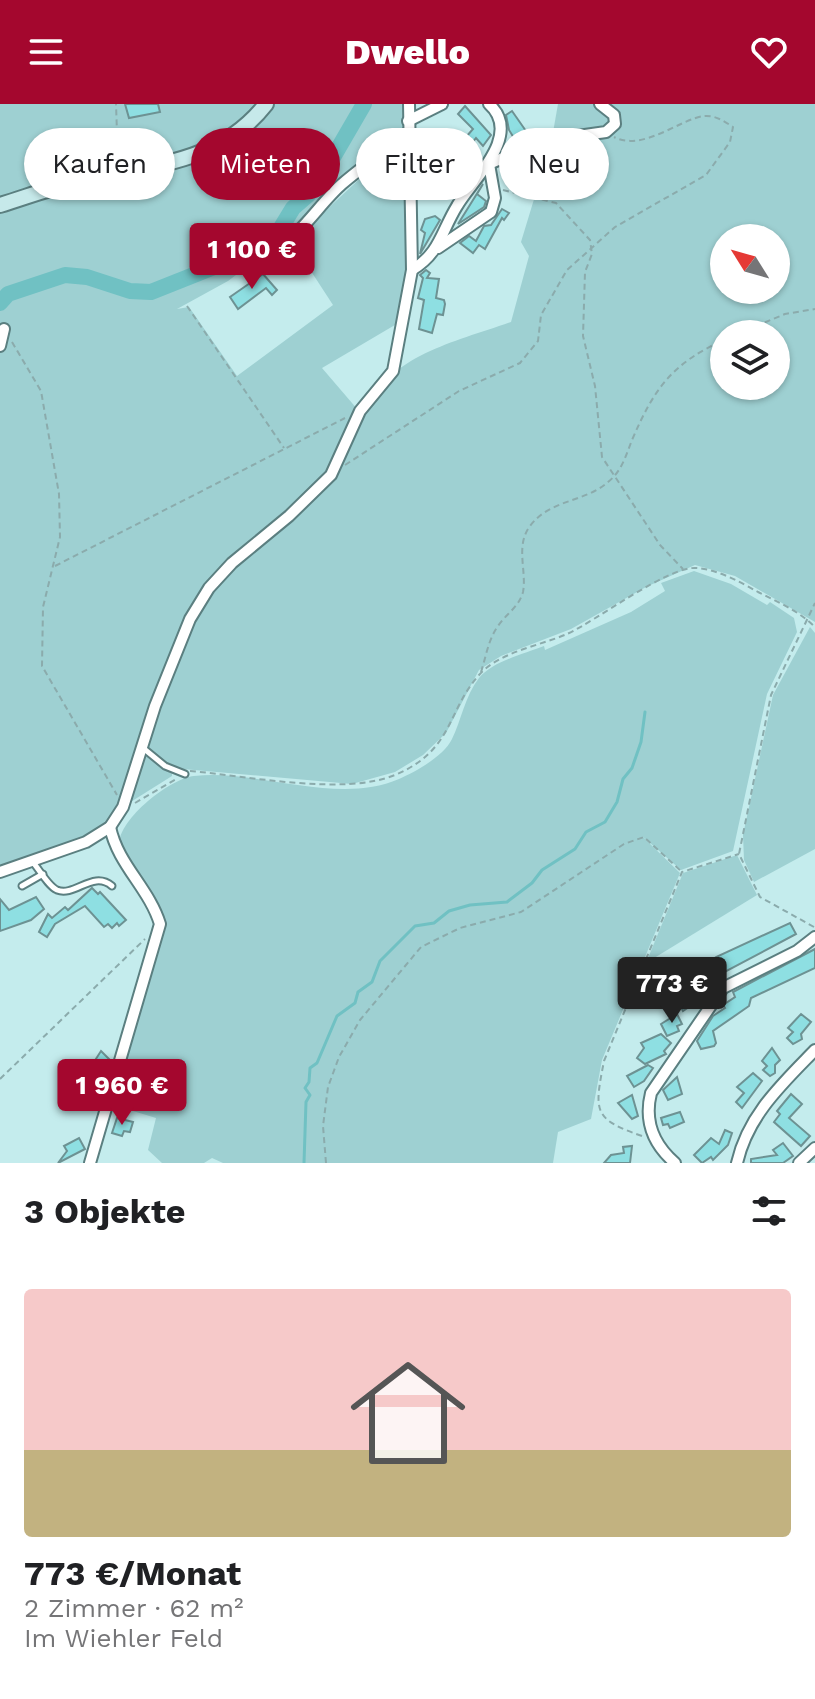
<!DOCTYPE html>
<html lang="de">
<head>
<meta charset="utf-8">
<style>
  body { margin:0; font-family:"Work Sans",sans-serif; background:#f6f6f6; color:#202124; height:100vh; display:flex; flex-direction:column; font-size:30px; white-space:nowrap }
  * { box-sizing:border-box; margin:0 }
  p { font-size:26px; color:#757577 }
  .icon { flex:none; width:44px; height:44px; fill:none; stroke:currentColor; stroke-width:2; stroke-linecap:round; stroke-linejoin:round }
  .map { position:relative; height:1059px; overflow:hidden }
  .side { display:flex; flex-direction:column; background:#fff; flex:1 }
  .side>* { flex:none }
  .banner { position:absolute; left:24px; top:24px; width:768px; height:72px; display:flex; gap:16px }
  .needle { width:52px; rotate:307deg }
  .tools { position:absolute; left:710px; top:120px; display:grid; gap:16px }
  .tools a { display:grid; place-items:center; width:80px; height:80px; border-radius:50%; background:#fff; box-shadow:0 2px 6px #0004; font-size:40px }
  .price { position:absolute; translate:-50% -68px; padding:0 18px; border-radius:8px; background:#a4072e; color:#fff; font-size:26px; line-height:52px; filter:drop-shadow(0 2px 4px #0008) }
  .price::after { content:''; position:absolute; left:50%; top:48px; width:24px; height:18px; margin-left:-12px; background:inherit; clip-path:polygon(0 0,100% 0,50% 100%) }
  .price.on { background:#222; color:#fff }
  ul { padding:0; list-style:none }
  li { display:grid; align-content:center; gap:16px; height:424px; padding:0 24px }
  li+li { border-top:2px solid #e0e0e0 }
  li span { display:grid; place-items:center; height:248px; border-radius:8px; color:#555 }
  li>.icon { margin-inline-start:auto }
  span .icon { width:144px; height:144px; fill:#fffc; stroke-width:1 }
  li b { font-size:34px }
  h2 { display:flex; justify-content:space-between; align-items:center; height:96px; padding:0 24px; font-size:34px }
  .chip { padding:0 28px; border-radius:36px; background:#fff; box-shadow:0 2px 6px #0004; font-size:28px; line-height:72px }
  .chip.on { background:#a4072e; color:#fff }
  header { display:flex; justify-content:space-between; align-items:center; height:104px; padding:0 24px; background:#a4072e; color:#fff; font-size:36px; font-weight:800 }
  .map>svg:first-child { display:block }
</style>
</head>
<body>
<header><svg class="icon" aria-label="menu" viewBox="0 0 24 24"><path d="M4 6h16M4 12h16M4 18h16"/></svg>Dwello<svg class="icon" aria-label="heart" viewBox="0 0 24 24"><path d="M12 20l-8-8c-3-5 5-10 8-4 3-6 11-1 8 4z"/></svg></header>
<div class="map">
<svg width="815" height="1059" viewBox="0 0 815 1059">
  <rect width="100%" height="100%" fill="#c4eced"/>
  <g fill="#9ed0d2" fill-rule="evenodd">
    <polygon points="0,0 261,0 217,39 0,94"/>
    <polygon points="272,0 404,0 403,29 350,70 284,135 228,177 177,205 189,203 237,272 333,201 292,138 398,39 404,41 407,164 400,218 322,264 358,306 324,372 237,449 201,487 178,531 118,702 106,718 93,730 0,764 0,107 70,86 217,51 243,33"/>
    <polygon points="558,0 598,0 613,12 605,27 552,34"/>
    <path d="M601 0H815V518L735 472 695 461 646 483 571 525 501 552 479 566 446 629 423 651 395 668 352 680 183 665 167 660 145 643C165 580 186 507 234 460 264 430 300 406 329 375 345 359 349 329 360 309 393 250 452 239 511 218L529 152 521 138 552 36 607 29 615 20ZM724 134H776V186H724ZM724 230H776V282H724Z"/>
    <path d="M694 467 731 480 767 501 770 498 794 514 797 528 767 590 733 747 681 766 642 732 680 769 602 956 591 1015 558 1028 553 1059H223L212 1054 204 1059H162L148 1046 156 1014 110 1000 165 814C152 792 129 771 120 749 109 721 170 674 194 672 261 665 336 702 399 675 415 668 444 652 452 635 461 617 465 592 479 574 493 557 524 550 544 542L545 546 631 508 665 487 661 479Z"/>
    <polygon points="810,523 815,529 815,745 754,778 744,756 743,731 773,591"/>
    <polygon points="143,649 172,667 172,672 129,699"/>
    <polygon points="737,751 757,791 646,859 683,769"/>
  </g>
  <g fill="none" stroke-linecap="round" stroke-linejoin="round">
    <polyline stroke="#70c1c3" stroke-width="3" points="304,1059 306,998 310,991 305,984 309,978 310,964 317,959 337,912 355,899 358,888 372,878 380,857 415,822 434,819 449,807 470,801 507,798 532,779 542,766 575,745 586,728 605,718 617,698 623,675 632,664 641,638 645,608"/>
    <polyline stroke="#70c1c3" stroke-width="16" points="0,199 8,190 65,171 87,173 130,187 151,188 234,155 279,127 293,104 308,91 328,62 364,0"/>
  </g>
  <g fill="#8edfe2" stroke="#6d9293" stroke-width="2">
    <polygon points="125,0 158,0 160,8 129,14"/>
    <polygon points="465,2 491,31 483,42 476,34 472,39 466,33 473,25 458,10"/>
    <polygon points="512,7 526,27 522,29 526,35 517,39 509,26 506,11"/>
    <polygon points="529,51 541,68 536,73 524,61 513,73 505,65"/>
    <polygon points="483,80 477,90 486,97 484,103 458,120"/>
    <polygon points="502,105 509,109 504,116 502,114 485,145 479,141 473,149 460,139 469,132 476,137 484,122 491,121"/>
    <polygon points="435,112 440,116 420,150 425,129 421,126 425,115"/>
    <polygon points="426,166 430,169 427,174 439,175 436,194 444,196 445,200 443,211 437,210 432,229 419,225 424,196 418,194 423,174 420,171"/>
    <polygon points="263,170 277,186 272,191 266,184 238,205 230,193"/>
    <polygon points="92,784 98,790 100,788 126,816 119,822 117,819 112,824 108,820 104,823 85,802 55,820 47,833 39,828 48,810 52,814 65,803 68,806"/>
    <polygon points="36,793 44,805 31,816 0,827 0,795 9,806"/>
    <polygon points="790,819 796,830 702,880 695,868 716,853"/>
    <polygon points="815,845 815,864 751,894 749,902 713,927 716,939 714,942 701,945 697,937 713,912 725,904 723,901 735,893 733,888"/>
    <polygon points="693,884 699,896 683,907 677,895"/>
    <polygon points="677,910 682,920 677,922 679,927 667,932 661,920"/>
    <polygon points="801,910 811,918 801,930 802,935 793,940 787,934 793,928 788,924"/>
    <polygon points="661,930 671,939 664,947 666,950 645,960 637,954 644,944 641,939"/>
    <polygon points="772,944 780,956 775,961 775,969 770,972 763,966 767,962 762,957"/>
    <polygon points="101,947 111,957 100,969 92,961"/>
    <polygon points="648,961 653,964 644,977 634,983 627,972"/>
    <polygon points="753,969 762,977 742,1004 736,998 744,989 737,983"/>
    <polygon points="677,973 682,990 668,996 663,986"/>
    <polygon points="791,990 802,1000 789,1014 810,1032 801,1042 774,1018 780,1010 777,1007"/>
    <polygon points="632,991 638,1012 632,1015 618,999"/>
    <polygon points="680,1008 684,1018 670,1024 668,1020 663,1021 661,1014"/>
    <polygon points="117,1014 133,1018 130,1028 124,1027 122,1032 112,1029"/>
    <polygon points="725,1026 732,1029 728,1041 713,1056 711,1053 702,1059 694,1051 711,1034 719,1040"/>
    <polygon points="79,1034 85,1045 58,1059 67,1047 64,1042"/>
    <polygon points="783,1039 793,1052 783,1059 751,1059 751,1055 777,1051 773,1046"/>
    <polygon points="632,1042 630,1059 604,1059 611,1051 624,1049 623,1043"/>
  </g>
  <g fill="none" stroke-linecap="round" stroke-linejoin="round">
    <defs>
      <g id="service">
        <polyline points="143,644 165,662 185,670"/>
        <path d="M32 757C39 765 48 782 57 786 75 793 93 766 112 782"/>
        <polyline points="22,782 43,770"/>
      </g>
      <g id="minor">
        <polyline points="408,17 442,0"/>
        <polyline points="489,60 542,37 606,28 615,20 614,11 600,0"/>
        <polyline points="438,144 491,108 495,94 489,60"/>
        <path d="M275 145C300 133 320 99 342 80 363 62 386 46 407 29"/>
        <path d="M412 166C440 149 441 128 457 102 471 77 524 31 489 0"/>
        <polyline points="0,242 4,225"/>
        <polyline points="0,768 86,738 110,723 123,703 155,602 190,515 209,484 232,459 289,412 331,371 360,307 393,267 412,166 409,0"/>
        <path d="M90 1059 160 820C149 784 118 761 110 723"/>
        <path d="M675 1059C653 1040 644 1017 651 989L723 884 797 847 815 833"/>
        <path d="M737 1059C748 1011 782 980 815 946"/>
        <polyline points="799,1059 815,1044"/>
      </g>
      <path id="secondary" d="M0 101C23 94 47 85 71 79 143 60 216 64 266 0"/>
    </defs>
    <use href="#service" stroke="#5b7f80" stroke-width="9"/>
    <use href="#minor" stroke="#5b7f80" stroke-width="14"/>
    <use href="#secondary" stroke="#5b7f80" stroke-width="18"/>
    <g stroke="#8babac" stroke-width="2" stroke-dasharray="6 4" stroke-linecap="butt">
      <polyline points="79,65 117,29 116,0"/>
      <polyline points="503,86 556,99 590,136 592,150 585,168 583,232 595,282 602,353 660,441 683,465"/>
      <polyline points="187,202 284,344"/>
      <polyline points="737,230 785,210 815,205"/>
      <polyline points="12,238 41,287 59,390 60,433 43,503 42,562 117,691"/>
      <path d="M345 361 459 287 520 259 538 237 541 211 567 166 615 123 706 71 730 38 733 23C724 17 715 11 704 12 680 15 643 48 614 33"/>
      <polyline points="55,462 345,314"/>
      <path d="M481 568C486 553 488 536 498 522 506 510 519 503 523 488 527 467 515 442 530 422 550 395 584 399 608 378 622 367 626 351 632 336 654 285 672 259 724 236"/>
      <path d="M190 667C248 672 344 692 395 671 454 646 446 608 479 571 499 548 539 542 567 530 596 517 668 462 696 464 717 465 740 478 758 488 778 498 799 507 815 523"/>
      <polyline points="135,699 178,674"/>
      <polyline points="814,823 760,793 739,750 771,591 815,499"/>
      <polyline points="0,975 145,835"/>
      <path d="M642 1032C593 1015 594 1008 604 957L682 768 739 750"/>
      <polyline points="326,1059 323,1022 328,983 339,953 360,916 421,843 460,824 521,808 624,740 644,733 682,768"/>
    </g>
    <use href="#service" stroke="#fff" stroke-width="5"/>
    <use href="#minor" stroke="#fff" stroke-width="10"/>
    <use href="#secondary" stroke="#c6e9ea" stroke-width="14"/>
  </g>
</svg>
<div class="tools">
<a><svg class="needle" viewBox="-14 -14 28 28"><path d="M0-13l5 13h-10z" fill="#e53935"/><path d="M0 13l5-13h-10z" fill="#757577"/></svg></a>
<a><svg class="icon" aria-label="layers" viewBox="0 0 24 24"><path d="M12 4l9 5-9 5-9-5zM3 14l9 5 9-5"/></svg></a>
</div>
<b class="price" style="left:252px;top:187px">1 100 €</b>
<b class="price on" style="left:672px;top:921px">773 €</b>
<b class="price" style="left:122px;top:1023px">1 960 €</b>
<div class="banner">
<a class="chip">Kaufen</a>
<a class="chip on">Mieten</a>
<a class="chip">Filter</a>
<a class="chip">Neu</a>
</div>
</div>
<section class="side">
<h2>3 Objekte<svg class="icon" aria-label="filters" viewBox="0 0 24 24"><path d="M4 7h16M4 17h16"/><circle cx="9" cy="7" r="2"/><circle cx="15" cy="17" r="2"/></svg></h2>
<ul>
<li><span style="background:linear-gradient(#f6c9c9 65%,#c2b280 0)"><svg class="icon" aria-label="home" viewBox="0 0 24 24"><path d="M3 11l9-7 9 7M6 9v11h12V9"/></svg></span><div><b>773 €/Monat</b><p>2 Zimmer · 62 m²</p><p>Im Wiehler Feld</p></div></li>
</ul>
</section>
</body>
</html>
